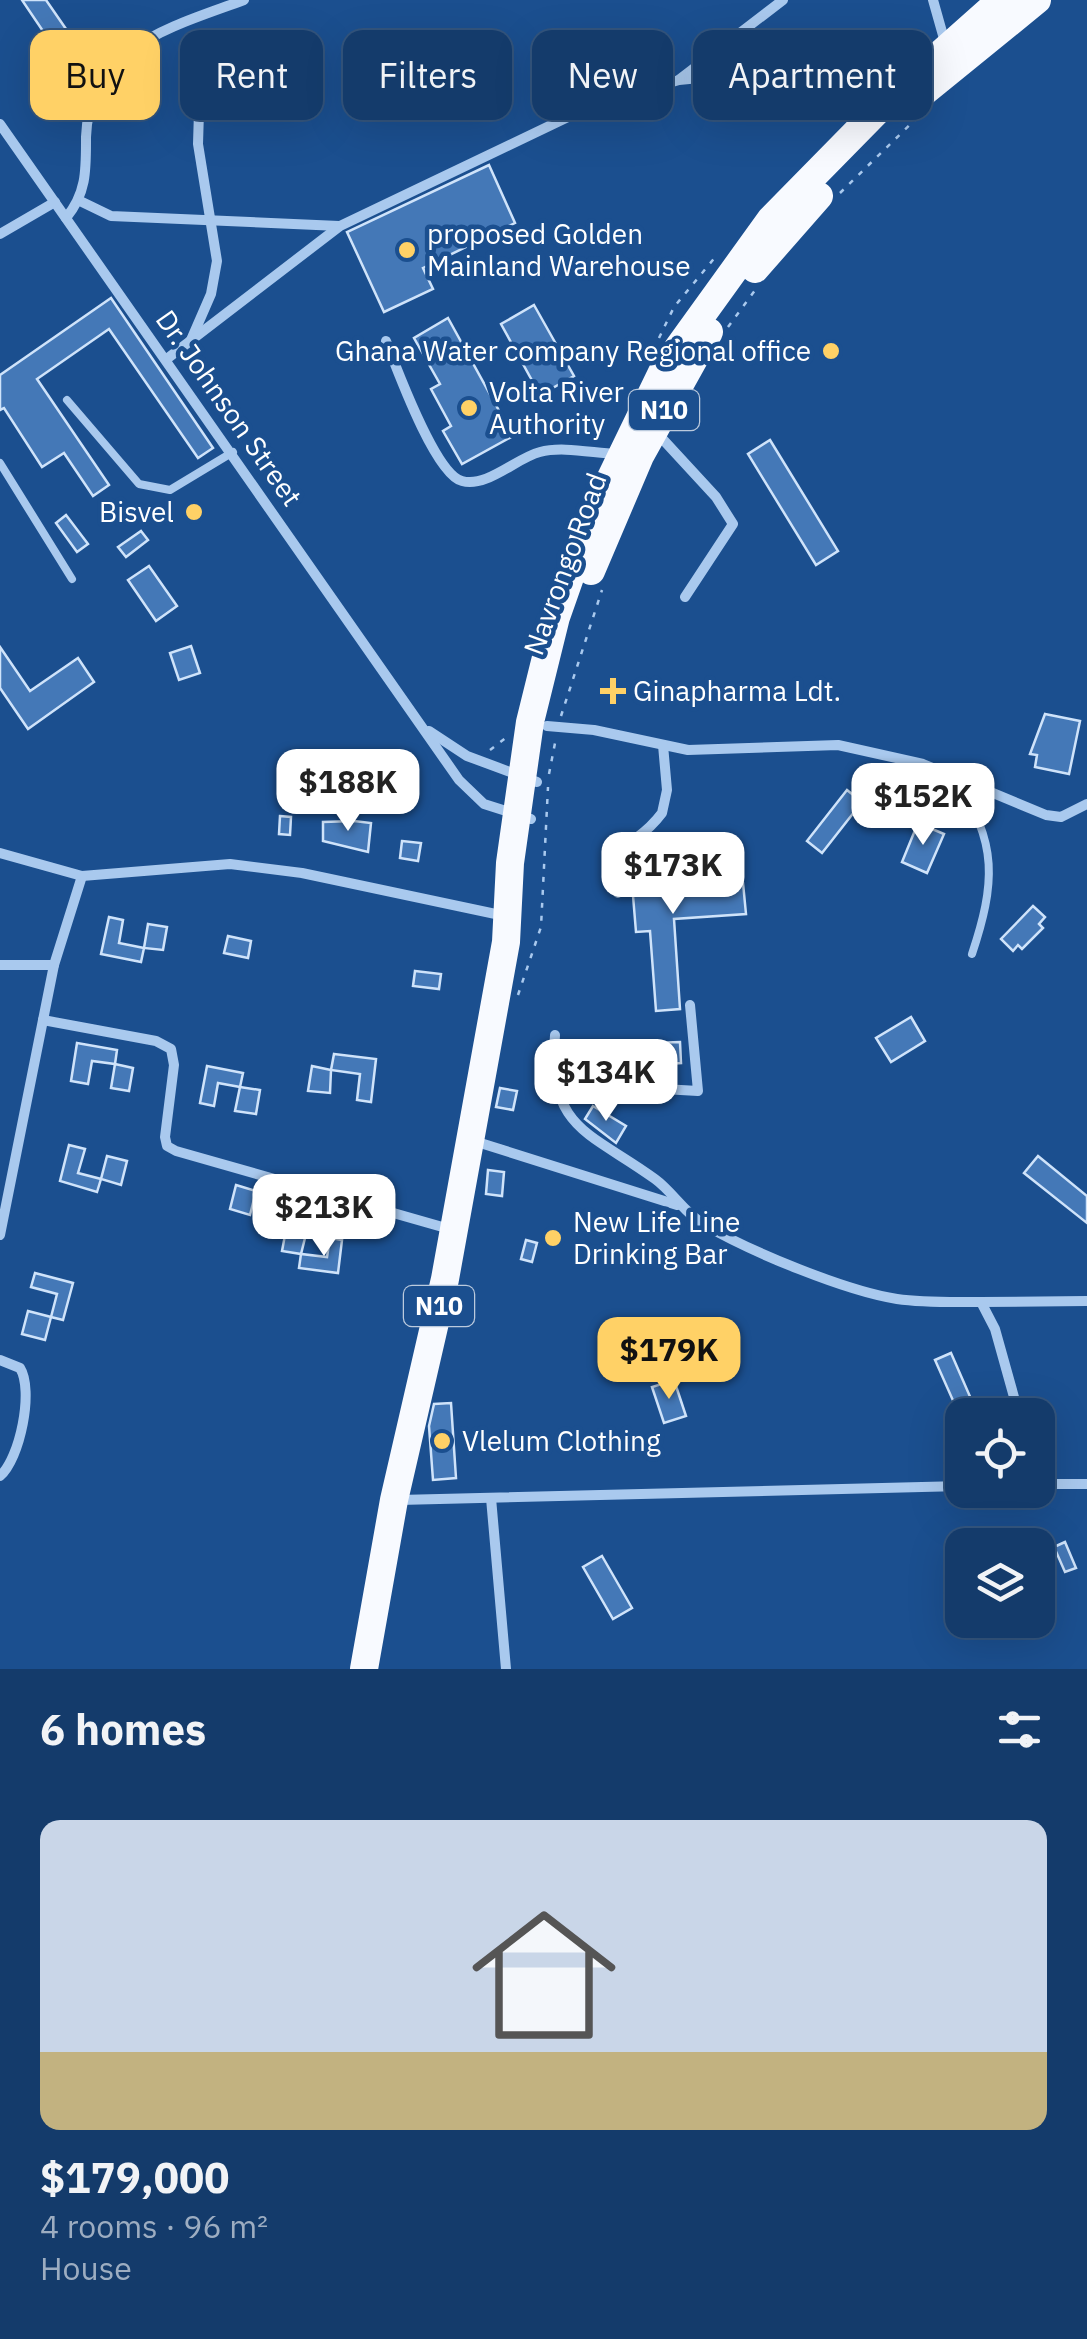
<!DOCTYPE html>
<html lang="en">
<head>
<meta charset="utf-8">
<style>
  body { margin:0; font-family:"IBM Plex Sans",sans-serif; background:#214673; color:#f1f3f6; height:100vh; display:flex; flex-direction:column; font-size:38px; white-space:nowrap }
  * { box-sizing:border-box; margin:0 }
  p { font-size:32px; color:#9dadc1 }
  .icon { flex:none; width:55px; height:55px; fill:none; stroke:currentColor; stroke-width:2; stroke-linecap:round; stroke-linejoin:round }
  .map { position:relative; height:1669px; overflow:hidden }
  .side { display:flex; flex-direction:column; background:#143b6b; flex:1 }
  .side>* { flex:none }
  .banner { position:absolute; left:30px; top:30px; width:1028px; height:90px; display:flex; gap:20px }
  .buttons { position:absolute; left:945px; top:1398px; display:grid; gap:20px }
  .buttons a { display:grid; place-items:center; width:110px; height:110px; border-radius:20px; background:#143b6b; box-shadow:0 10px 40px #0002,0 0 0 2px #33557e; font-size:50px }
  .price { position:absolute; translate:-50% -85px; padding:0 22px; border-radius:20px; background:#fff; color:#222; font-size:32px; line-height:65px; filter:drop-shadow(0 2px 5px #0008) }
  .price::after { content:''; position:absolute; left:50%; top:60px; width:30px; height:22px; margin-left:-15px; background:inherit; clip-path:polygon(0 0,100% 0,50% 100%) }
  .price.selected { background:#ffd166; color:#111 }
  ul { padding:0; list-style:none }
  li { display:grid; align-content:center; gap:20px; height:530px; padding:0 40px }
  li+li { border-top:2px solid #33557e }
  li span { display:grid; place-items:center; height:310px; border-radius:20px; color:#555 }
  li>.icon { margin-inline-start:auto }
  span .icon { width:180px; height:180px; fill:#fffc; stroke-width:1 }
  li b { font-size:42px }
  h2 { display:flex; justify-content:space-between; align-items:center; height:120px; padding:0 40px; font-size:42px }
  .chip { padding:0 35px; border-radius:20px; background:#143b6b; box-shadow:0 10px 40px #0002,0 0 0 2px #33557e; font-size:35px; line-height:90px }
  .chip.selected { background:#ffd166; color:#111 }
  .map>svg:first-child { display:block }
</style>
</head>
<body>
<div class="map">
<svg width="1087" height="1669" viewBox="0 0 1087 1669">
  <rect width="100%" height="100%" fill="#1b4f8f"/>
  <g fill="#4478b7" stroke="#cfe3fa" stroke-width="2.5">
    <polygon points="22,0 46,0 66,29 49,40"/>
    <polygon points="489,165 515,223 423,268 433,289 384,312 347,232"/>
    <polygon points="111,298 213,448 198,458 109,329 37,379 109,485 93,496 64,453 42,467 4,408 0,410 0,375"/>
    <polygon points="534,305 574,376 540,395 501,324"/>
    <polygon points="448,318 513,436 462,464 443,431 451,426 431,389 440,384 414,338"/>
    <polygon points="770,440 838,551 816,565 748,454"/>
    <polygon points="66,515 88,544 77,552 56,523"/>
    <polygon points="141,531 148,540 126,557 118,547"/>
    <polygon points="149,566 177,606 156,621 128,580"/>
    <polygon points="191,646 200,673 179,680 170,653"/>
    <polygon points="0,647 30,691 78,658 94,682 28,729 0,688"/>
    <polygon points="1045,714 1080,721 1069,774 1035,767 1037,755 1030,754"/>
    <polygon points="847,790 862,802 822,853 807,841"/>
    <polygon points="280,816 291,817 290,835 279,834"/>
    <polygon points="354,821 371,823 368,852 323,841 323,822"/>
    <polygon points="918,823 944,834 927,873 902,862"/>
    <polygon points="402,841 421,843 418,861 400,858"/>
    <polygon points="657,843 660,890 743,883 746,914 674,919 680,1009 656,1011 650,931 636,932 630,859 643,844"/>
    <polygon points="1033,906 1045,917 1039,924 1043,928 1022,949 1018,945 1013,951 1001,939"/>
    <polygon points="109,917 123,920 119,943 144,948 141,962 101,954"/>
    <polygon points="148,924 167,927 163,950 144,948"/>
    <polygon points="228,936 251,941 248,958 224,953"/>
    <polygon points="415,971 441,974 439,989 413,986"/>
    <polygon points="911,1017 925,1041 891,1062 876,1038"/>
    <polygon points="680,1042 681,1063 653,1065 652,1043"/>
    <polygon points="77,1043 117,1050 115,1064 92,1061 88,1084 71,1081"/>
    <polygon points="334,1054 376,1059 371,1102 357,1100 360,1074 331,1070"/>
    <polygon points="115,1064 133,1068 129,1091 111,1088"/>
    <polygon points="207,1066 243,1073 240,1087 218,1083 214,1106 200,1103"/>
    <polygon points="312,1066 331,1070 330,1093 308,1091"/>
    <polygon points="240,1087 260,1090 256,1114 235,1111"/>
    <polygon points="500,1088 517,1091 513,1110 496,1107"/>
    <polygon points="593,1106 626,1126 616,1143 585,1119"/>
    <polygon points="69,1145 85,1149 78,1173 101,1179 97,1192 60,1181"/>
    <polygon points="107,1156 127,1161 121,1185 101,1179"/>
    <polygon points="1038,1156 1087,1196 1087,1223 1024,1173"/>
    <polygon points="488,1170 504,1172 502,1196 486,1194"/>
    <polygon points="236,1185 256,1191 250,1215 230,1209"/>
    <polygon points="286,1230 306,1234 301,1254 282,1251"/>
    <polygon points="330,1238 342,1240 338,1273 299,1268 301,1254 327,1257"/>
    <polygon points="526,1240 537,1243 532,1262 521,1259"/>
    <polygon points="35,1273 73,1283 63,1320 51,1317 57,1294 31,1287"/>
    <polygon points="28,1311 51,1317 45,1340 22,1334"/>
    <polygon points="951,1353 975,1408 959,1414 935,1360"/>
    <polygon points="674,1380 686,1416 664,1423 652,1387"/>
    <polygon points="451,1403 456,1478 433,1480 429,1426 434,1404"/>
    <polygon points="1065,1542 1076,1568 1065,1572 1054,1547"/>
    <polygon points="602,1556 632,1608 613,1619 583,1567"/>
  </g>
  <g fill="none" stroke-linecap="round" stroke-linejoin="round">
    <g stroke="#a9c9ee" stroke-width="2.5" stroke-dasharray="5 8" stroke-linecap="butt">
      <polyline points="840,193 924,111"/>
      <polyline points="728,327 756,289"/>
      <polyline points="659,338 674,307 717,255"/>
      <polyline points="561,716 602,590"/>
      <polyline points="490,750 507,737"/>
      <polyline points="549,774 556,738"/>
      <polyline points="518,995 541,927 548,787"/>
    </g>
    <g stroke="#a9c9ee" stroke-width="8">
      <polyline points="67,400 139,484 170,490 233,452"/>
      <polyline points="0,463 72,579"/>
      <path d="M955 780C999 841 995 885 972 954"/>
    </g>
    <g stroke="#a9c9ee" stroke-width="10">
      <polyline points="933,0 946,46"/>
      <polyline points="680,79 783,0"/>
      <polyline points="0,124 459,780 484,804 531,819"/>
      <polyline points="80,201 111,216 339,226"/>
      <path d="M66 218C87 193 86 169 86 137 89 47 171 27 244 0"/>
      <polyline points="0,234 55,202"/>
      <polyline points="191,340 211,294 217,261 198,144 200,79"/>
      <path d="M386 341C397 369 435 474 462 481 487 488 516 458 540 452 562 446 593 453 616 454"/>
      <polyline points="168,358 340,226 591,106 679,80 761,72 818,81 883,104"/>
      <polyline points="657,433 716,497 733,524 685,597"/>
      <polyline points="547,726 594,730 688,750 838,745 923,764 1046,815 1061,817 1087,804"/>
      <polyline points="429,731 467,756 537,782"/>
      <polyline points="0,853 82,876 230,864 302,873 505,916"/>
      <path d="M618 893C619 828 632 853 662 813L667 790 663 745"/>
      <polyline points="0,965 54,965"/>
      <polyline points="43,1020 156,1041 171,1049 174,1065 165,1137 167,1146 176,1151 453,1230"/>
      <path d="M555 1035C548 1130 589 1131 655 1179 673 1192 684 1213 705 1225 751 1252 846 1291 897 1299 924 1303 954 1302 981 1302L995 1329 1019 1415"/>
      <polyline points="555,1088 577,1084 698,1091 690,1005"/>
      <polyline points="474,1141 677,1205"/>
      <polyline points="0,1235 54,965 82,876"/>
      <polyline points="981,1302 1087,1301"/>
      <path d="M0 1360 20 1368C34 1390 20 1459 0 1476"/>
      <polyline points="1038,1484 1087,1484"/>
      <polyline points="491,1498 506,1669"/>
      <polyline points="399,1500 962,1486"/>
    </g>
    <g stroke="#f8faff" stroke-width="28">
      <polyline points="924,92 1037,0"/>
      <polyline points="755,269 819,196"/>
      <polyline points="591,571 640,456 709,332"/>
      <polyline points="364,1669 394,1500 445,1279 506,942 510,863 530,722 556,617 589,523 665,366 771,219 884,104 1001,0"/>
    </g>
  </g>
  <g fill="#ffd166" stroke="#1b4f8f" stroke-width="4">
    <circle cx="407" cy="250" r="10"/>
    <circle cx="831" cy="351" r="10"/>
    <circle cx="469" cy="408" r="10"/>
    <circle cx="194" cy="512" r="10"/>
    <path d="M608 676h10v10h10v10h-10v10h-10v-10h-10v-10h10z"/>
    <circle cx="553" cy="1238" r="10"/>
    <circle cx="442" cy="1441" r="10"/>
  </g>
  <g text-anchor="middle" stroke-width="9" stroke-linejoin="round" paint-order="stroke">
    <g fill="#1b4f8f" stroke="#bbcadd" stroke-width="2.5">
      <rect x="629" y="390" width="70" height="40" rx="8"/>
      <rect x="404" y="1286" width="70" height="40" rx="8"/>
    </g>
    <g font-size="25" font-weight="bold" fill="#fff">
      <text x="664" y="419">N10</text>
      <text x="439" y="1315">N10</text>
    </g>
    <g font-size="28" fill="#fff" stroke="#1b4f8f" text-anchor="start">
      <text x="427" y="244">proposed Golden<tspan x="427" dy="32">Mainland Warehouse</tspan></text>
      <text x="811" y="361" text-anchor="end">Ghana Water company Regional office</text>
      <text x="489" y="402">Volta River<tspan x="489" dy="32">Authority</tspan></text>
      <text x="174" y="522" text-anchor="end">Bisvel</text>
      <text x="633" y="701">Ginapharma Ldt.</text>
      <text x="573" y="1232">New Life Line<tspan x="573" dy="32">Drinking Bar</tspan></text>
      <text x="462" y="1451">Vlelum Clothing</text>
    </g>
    <g font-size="28" fill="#fff" stroke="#1b4f8f">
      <text transform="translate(229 408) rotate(55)" y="10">Dr. Johnson Street</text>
      <text transform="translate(565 564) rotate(-70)" y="10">Navrongo Road</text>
    </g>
  </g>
</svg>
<div class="buttons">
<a><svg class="icon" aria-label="locate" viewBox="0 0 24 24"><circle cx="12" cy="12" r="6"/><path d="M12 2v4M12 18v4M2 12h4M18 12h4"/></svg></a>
<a><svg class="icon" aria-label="layers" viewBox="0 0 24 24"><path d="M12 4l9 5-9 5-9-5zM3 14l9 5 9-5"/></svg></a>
</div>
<b class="price" style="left:348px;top:834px">$188K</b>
<b class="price" style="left:923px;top:848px">$152K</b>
<b class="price" style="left:673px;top:917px">$173K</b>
<b class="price" style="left:606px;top:1124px">$134K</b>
<b class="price" style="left:324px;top:1259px">$213K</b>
<b class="price selected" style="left:669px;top:1402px">$179K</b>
<div class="banner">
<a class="chip selected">Buy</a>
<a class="chip">Rent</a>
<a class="chip">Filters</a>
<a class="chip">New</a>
<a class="chip">Apartment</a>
</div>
</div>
<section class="side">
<h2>6 homes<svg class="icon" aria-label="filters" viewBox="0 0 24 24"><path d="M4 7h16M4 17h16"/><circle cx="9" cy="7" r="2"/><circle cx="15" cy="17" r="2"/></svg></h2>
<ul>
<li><span style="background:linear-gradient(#c9d6e8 75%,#c2b280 0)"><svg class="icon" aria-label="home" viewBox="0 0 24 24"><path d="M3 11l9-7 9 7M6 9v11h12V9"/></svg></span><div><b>$179,000</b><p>4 rooms · 96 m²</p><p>House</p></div></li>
</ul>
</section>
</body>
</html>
